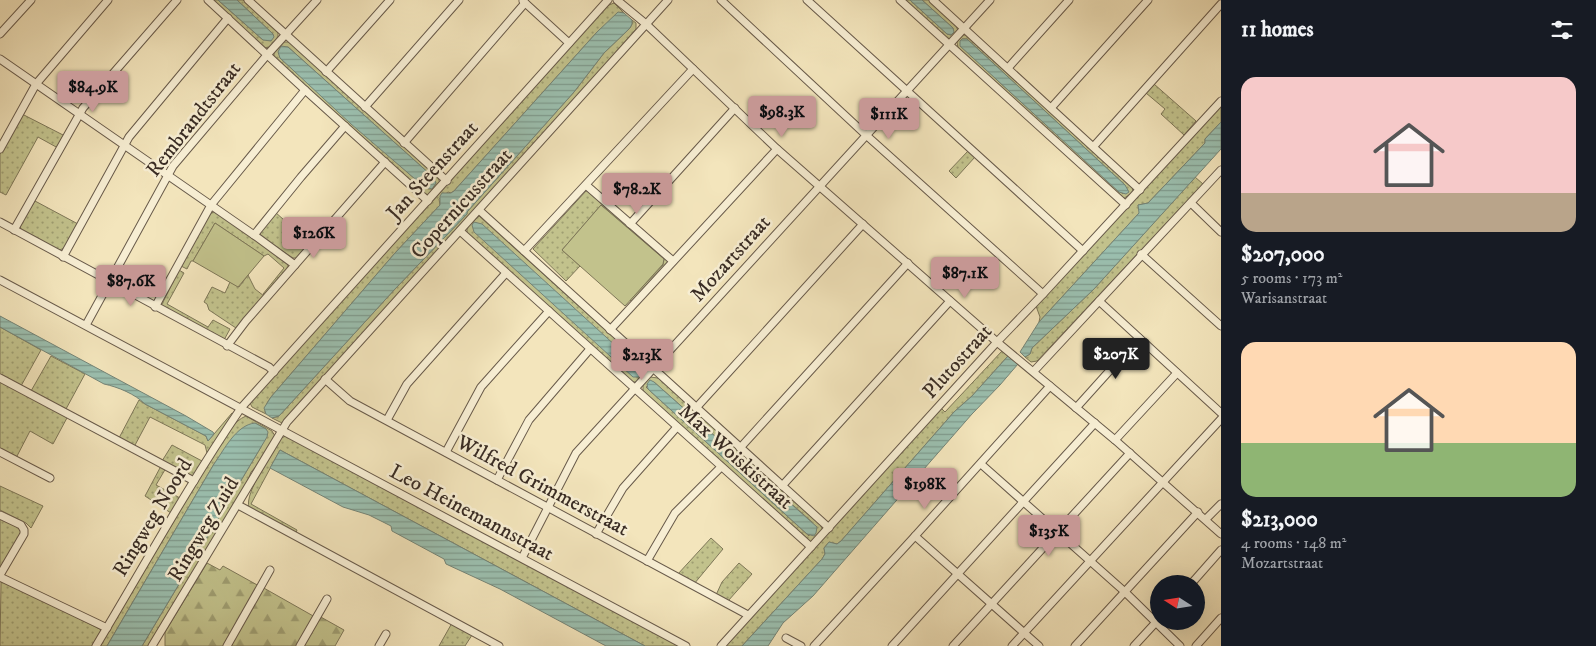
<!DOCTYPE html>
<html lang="en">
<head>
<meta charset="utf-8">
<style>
  body { margin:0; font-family:"IM FELL DW Pica",serif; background:#20242c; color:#f1f3f6; height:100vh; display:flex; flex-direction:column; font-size:19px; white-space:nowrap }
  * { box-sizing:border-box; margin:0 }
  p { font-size:16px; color:#9ea1a6 }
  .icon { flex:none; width:28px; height:28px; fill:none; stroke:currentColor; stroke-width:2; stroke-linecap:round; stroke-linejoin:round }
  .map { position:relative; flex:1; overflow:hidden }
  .drawer { display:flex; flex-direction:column; background:#171b24; width:375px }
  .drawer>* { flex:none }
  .needle { width:32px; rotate:282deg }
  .buttons { position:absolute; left:1150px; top:575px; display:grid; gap:10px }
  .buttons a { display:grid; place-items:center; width:55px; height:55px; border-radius:50%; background:#171b24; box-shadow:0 5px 20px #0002; font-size:25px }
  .price { position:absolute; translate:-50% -42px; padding:0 11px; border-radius:5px; background:#c59692; color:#111; font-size:16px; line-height:32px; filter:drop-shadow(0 1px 2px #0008) }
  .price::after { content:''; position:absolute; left:50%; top:30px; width:15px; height:11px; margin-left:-8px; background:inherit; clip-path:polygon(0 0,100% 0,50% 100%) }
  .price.on { background:#222; color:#fff }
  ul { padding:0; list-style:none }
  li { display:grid; align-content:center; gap:10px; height:265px; padding:0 20px }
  li span { display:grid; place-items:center; height:155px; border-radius:15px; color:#555 }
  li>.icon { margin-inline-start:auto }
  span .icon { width:90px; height:90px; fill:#fffc; stroke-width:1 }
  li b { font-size:21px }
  h2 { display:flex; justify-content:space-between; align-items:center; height:60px; padding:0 20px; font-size:21px }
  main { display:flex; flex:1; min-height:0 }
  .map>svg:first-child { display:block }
</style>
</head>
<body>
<main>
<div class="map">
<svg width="1221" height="646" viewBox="0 0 1221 646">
  <defs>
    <pattern id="grass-dots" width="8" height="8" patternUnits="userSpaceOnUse" patternTransform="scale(1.25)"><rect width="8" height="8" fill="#c2c28c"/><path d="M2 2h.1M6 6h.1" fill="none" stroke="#9f9e72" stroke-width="1.8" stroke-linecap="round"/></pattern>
    <pattern id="forest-firs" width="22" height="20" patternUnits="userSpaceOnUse" patternTransform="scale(1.25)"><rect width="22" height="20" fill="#c2c28c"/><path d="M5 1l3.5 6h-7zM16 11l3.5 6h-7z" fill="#9f9e72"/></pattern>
    <pattern id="water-rules" width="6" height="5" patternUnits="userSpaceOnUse" patternTransform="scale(1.25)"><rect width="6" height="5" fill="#9bbfaf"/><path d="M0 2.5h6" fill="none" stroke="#7f9b8e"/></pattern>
  </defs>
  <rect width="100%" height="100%" fill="#f3e5bc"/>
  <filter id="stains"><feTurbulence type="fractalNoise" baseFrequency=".004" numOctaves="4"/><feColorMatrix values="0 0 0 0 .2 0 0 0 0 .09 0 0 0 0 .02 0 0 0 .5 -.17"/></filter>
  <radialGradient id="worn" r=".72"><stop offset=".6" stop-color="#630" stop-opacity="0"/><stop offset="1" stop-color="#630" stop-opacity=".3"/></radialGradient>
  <g fill="url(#grass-dots)" stroke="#7e7758" fill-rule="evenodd">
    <polygon points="212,0 218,0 263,40 273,34 237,0 243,0 278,33 278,39 270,47 264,48"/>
    <polygon points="903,0 910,0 947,34 951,35 953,28 922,0 929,0 956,25 958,31 952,39 947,39"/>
    <polygon points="614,3 624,13 621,12 597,32 454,191 451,193 448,192 439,199 440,205 395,253 271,397 267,403 265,412 266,414 252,407 250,403 252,399 438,195 602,12 609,5"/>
    <polygon points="632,20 636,23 636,29 542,136 282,423 272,418 279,416 395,289 467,214 467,212 574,92 604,53 630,28 632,24"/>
    <path d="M963 35H968L1132 186 1133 192 1123 199 958 48 957 42ZM962 39H967L1125 185 1123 194 998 81 960 41Z"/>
    <path d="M283 42H289L437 175 440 183 429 195 423 193 274 57V53ZM288 47 432 176 436 183 432 189H428L415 179 280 58Z"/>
    <polygon points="1154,84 1196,121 1184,135 1161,114 1165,109 1146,93"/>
    <polygon points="1221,104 1221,122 1205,139 1205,143 1148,203 1138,205 1140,212 1039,322 1040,317 1036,306"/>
    <polygon points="22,114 65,136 58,148 38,137 6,195 0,192 0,154"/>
    <polygon points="968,151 975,157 956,178 949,171"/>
    <polygon points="1195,177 1203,184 1037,361 1031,362 1025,357 1030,354 1032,348 1094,289"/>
    <polygon points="586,191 589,191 669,262 632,302 630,300 663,265 664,259 601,205 562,250 580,266 566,281 533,249"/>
    <polygon points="35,201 78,224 64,248 58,251 21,230 20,225"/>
    <polygon points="215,211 288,264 288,270 265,295 263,294 284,268 268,254 264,256 215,223 193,261 191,261 187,269 181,266 210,214"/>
    <polygon points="275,212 310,243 296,258 293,258 260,236 260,233"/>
    <polygon points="479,216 644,365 646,373 638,382 631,382 467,234 467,228"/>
    <polygon points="179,270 184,273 167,304 208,327 213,320 230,329 224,340 161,306"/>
    <polygon points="248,275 255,289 264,296 236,328 209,310 207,304 204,302 212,287 225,293 230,282 239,287"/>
    <polygon points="0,327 41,350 21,386 0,375"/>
    <polygon points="1002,351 1008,356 972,396 954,412 841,541 837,544 829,542 824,548 825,554 822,559 742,646 724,646 856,503 941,408 945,412"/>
    <polygon points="51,356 85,374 66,409 31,391"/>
    <path d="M650 377 658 378 819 523 822 528V531L811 542 645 393 643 390V384ZM654 382 812 522 809 536 648 389 646 387Z"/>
    <polygon points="0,379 68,416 53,444 30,431 16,458 0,449"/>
    <polygon points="139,400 145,404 206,436 208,441 232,413 234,414 207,453 205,445 150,417 134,447 119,438"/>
    <path d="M246 416 272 431 275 436 260 462 251 472 248 480 149 646H142L261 447 266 429 255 423 224 450 214 464 107 646H100L216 450C224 438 233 421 246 416Z"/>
    <path d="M286 436 679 646H645L280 450 251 504 297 530 296 533 249 508C244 492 273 453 281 438Z"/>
    <polygon points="172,445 202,461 194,475 191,476 162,461"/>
    <polygon points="161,466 166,468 156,485 180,498 171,513 145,496"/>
    <polygon points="0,486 43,506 31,528 26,523 0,510"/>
    <polygon points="0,514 23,528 0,571"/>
    <polygon points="711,538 723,549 694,584 677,575"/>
    <polygon points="739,563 752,574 728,601 716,595 722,582"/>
    <polygon points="1,582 6,582 100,629 101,632 93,646 0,646"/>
    <polygon points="452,623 472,635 465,646 439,646"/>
  </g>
  <g fill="url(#forest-firs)" stroke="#7e7758">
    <polygon points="207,563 220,570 223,566 259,586 224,646 165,646 165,632"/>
    <polygon points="262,587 315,617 298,646 228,646"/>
    <polygon points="319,616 344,630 335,646 302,646"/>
  </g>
  <g fill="#c2c28c" stroke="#7e7758">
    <polygon points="601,205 664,259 663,264 625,306 562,250"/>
    <polygon points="215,223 264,256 238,287 193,261"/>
  </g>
  <g fill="url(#water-rules)" stroke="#748477">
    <polygon points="218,0 237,0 273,34 274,37 271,41 263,40"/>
    <polygon points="910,0 922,0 953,28 954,32 951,35 947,34"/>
    <polygon points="618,12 624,13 632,20 632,24 630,28 604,53 574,92 467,212 467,214 395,289 279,416 272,418 266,414 264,408 271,397 395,253 440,205 440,196 442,193 451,193 454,191 597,32"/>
    <polygon points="962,39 967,39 1125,185 1129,192 1126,194 1119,192 960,46 960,41"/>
    <polygon points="281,46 288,47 432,176 436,183 432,189 425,187 415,179 351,124 280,58 278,52"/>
    <polygon points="1221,122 1221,149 1094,289 1032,348 1030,354 1025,357 1020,352 1039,322 1139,213 1138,205 1148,203 1205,143 1205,139"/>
    <polygon points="474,222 482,224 640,368 642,373 639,377 633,377 474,232 472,225"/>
    <path d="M0 316 186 416 213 432 214 434 208 441 206 436 145 404C135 394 118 387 104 384L0 327Z"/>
    <polygon points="1008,356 1018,364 1000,385 972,414 813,596 783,623 768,646 742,646 822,559 825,554 824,548 829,542 837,544 841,541 954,412 972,396"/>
    <polygon points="650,380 654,382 817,527 816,533 814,536 807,534 648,389 647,384"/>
    <path d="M255 423 266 429 268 432 267 437 142 646H107L214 464C224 450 236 425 255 423Z"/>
    <polygon points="280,450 645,646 606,646 500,589 446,564 444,559 392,531 391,526 369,515 343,507 270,468"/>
  </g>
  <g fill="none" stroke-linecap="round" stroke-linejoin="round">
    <defs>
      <g id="minor">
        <polyline points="208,0 305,90 428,201"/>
        <polyline points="248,0 447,181"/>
        <polyline points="617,0 646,24 777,149 997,342 1115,440 1221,534"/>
        <polyline points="721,0 866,135 1043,294"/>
        <polyline points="807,0 1083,251"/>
        <polyline points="900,0 1126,205"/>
        <polyline points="933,0 1140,190"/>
        <polyline points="523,1 569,43"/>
        <polyline points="0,34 31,0"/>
        <polyline points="0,59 254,235 295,265"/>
        <polyline points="1008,68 1069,0"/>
        <polyline points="326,72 390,0"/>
        <polyline points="365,107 459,0"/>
        <polyline points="1051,108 1148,0"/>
        <polyline points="404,143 525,3"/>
        <polyline points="1094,146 1221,4"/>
        <polyline points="0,149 36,84 108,0"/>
        <polyline points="586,185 673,261"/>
        <polyline points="1191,203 1221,232"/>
        <polyline points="479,210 829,528"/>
        <polyline points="0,222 269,367 274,372"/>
        <polyline points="630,224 735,108"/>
        <polyline points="14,230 83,108 177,0"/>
        <polyline points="460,231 811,547"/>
        <polyline points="254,235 301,177 345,126"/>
        <polyline points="524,251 693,69"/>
        <polyline points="1141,254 1221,326"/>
        <polyline points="63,257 129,137 228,18"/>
        <polyline points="0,280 686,646"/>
        <polyline points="1099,301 1221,413"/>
        <polyline points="155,307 211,205 305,90"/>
        <polyline points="86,325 173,166 267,55 317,0"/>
        <polyline points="610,330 777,149"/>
        <polyline points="227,346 246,321 385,162"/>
        <polyline points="1034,371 1221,170"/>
        <polyline points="0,378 194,481"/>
        <polyline points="325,379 350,401 748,615"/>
        <polyline points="696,408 863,224"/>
        <polyline points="1076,408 1139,338"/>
        <polyline points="387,420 407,384 506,273"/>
        <polyline points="1115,440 1177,373"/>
        <polyline points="740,448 908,263"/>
        <polyline points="0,452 50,478"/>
        <polyline points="446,452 481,387 549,311"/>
        <polyline points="981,464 1125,592 1180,646"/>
        <polyline points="497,480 529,420 590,349"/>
        <polyline points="782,486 950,301"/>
        <polyline points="238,505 499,646"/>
        <polyline points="0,515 21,525 24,530 24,534 0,575"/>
        <polyline points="1206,519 1221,504"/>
        <polyline points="596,534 623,488 677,427"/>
        <polyline points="915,536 1039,646"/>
        <polyline points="522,558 576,453 990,0"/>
        <polyline points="647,561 675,513 721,467"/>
        <polyline points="0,577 107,628"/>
        <polyline points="1191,584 1221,550"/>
        <polyline points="786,638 801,646"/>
        <path d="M96 646C144 566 189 484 241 408L608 0"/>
        <polyline points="152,646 287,422 668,0"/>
        <polyline points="227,646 270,570"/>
        <polyline points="300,646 327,599"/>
        <polyline points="379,646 386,634"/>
        <polyline points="721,646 997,342 1043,294 1221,101"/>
        <polyline points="814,646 915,536 1050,386"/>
        <polyline points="892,646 1095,423"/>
        <polyline points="953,646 1130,453"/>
        <polyline points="1012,646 1221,419"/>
        <polyline points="1075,646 1198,512"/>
        <polyline points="1134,646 1158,620"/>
        <polyline points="1196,646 1221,618"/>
      </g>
    </defs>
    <use href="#minor" stroke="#685a4a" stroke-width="9"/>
    <use href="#minor" stroke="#f7eed3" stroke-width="7"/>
  </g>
  <g text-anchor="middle" stroke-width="5" stroke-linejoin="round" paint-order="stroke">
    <g font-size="21" fill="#392c24" stroke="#f7eed3">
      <text transform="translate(193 119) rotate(-52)" y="7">Rembrandtstraat</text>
      <text transform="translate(432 170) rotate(-48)" y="7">Jan Steenstraat</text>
      <text transform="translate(461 203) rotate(-48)" y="7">Copernicusstraat</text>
      <text transform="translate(730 258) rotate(-48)" y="7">Mozartstraat</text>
      <text transform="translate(957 361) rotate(-48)" y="7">Plutostraat</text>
      <text transform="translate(736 456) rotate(42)" y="7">Max Woiskistraat</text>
      <text transform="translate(543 485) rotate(28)" y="7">Wilfred Grimmerstraat</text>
      <text transform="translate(472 512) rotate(28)" y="7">Leo Heinemannstraat</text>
      <text transform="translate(152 517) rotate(-59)" y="7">Ringweg Noord</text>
      <text transform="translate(203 529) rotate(-59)" y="7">Ringweg Zuid</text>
    </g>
  </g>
  <rect width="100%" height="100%" filter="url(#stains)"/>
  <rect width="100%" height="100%" fill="url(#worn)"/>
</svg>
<div class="buttons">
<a><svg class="needle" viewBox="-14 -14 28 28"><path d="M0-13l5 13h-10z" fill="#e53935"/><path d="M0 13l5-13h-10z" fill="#9ea1a6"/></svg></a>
</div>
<b class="price" style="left:93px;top:113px">$84.9K</b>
<b class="price" style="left:782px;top:138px">$98.3K</b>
<b class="price" style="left:889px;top:140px">$111K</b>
<b class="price" style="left:637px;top:215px">$78.2K</b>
<b class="price" style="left:314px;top:259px">$126K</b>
<b class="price" style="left:965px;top:299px">$87.1K</b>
<b class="price" style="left:131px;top:307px">$87.6K</b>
<b class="price on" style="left:1116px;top:380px">$207K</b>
<b class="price" style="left:642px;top:381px">$213K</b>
<b class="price" style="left:925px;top:510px">$198K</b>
<b class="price" style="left:1049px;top:557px">$135K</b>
</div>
<section class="drawer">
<h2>11 homes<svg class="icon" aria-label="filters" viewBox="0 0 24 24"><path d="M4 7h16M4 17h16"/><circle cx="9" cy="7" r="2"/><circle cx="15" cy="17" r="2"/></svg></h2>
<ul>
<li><span style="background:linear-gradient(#f6c9c9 75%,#b9a48a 0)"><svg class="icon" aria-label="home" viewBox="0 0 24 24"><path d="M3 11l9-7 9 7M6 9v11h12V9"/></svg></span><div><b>$207,000</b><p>5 rooms · 173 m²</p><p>Warisanstraat</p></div></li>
<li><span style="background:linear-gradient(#ffd9b3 65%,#8fb573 0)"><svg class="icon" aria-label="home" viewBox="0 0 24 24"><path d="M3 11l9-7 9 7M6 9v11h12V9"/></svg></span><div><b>$213,000</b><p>4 rooms · 148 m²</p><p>Mozartstraat</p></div></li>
</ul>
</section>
</main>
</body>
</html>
